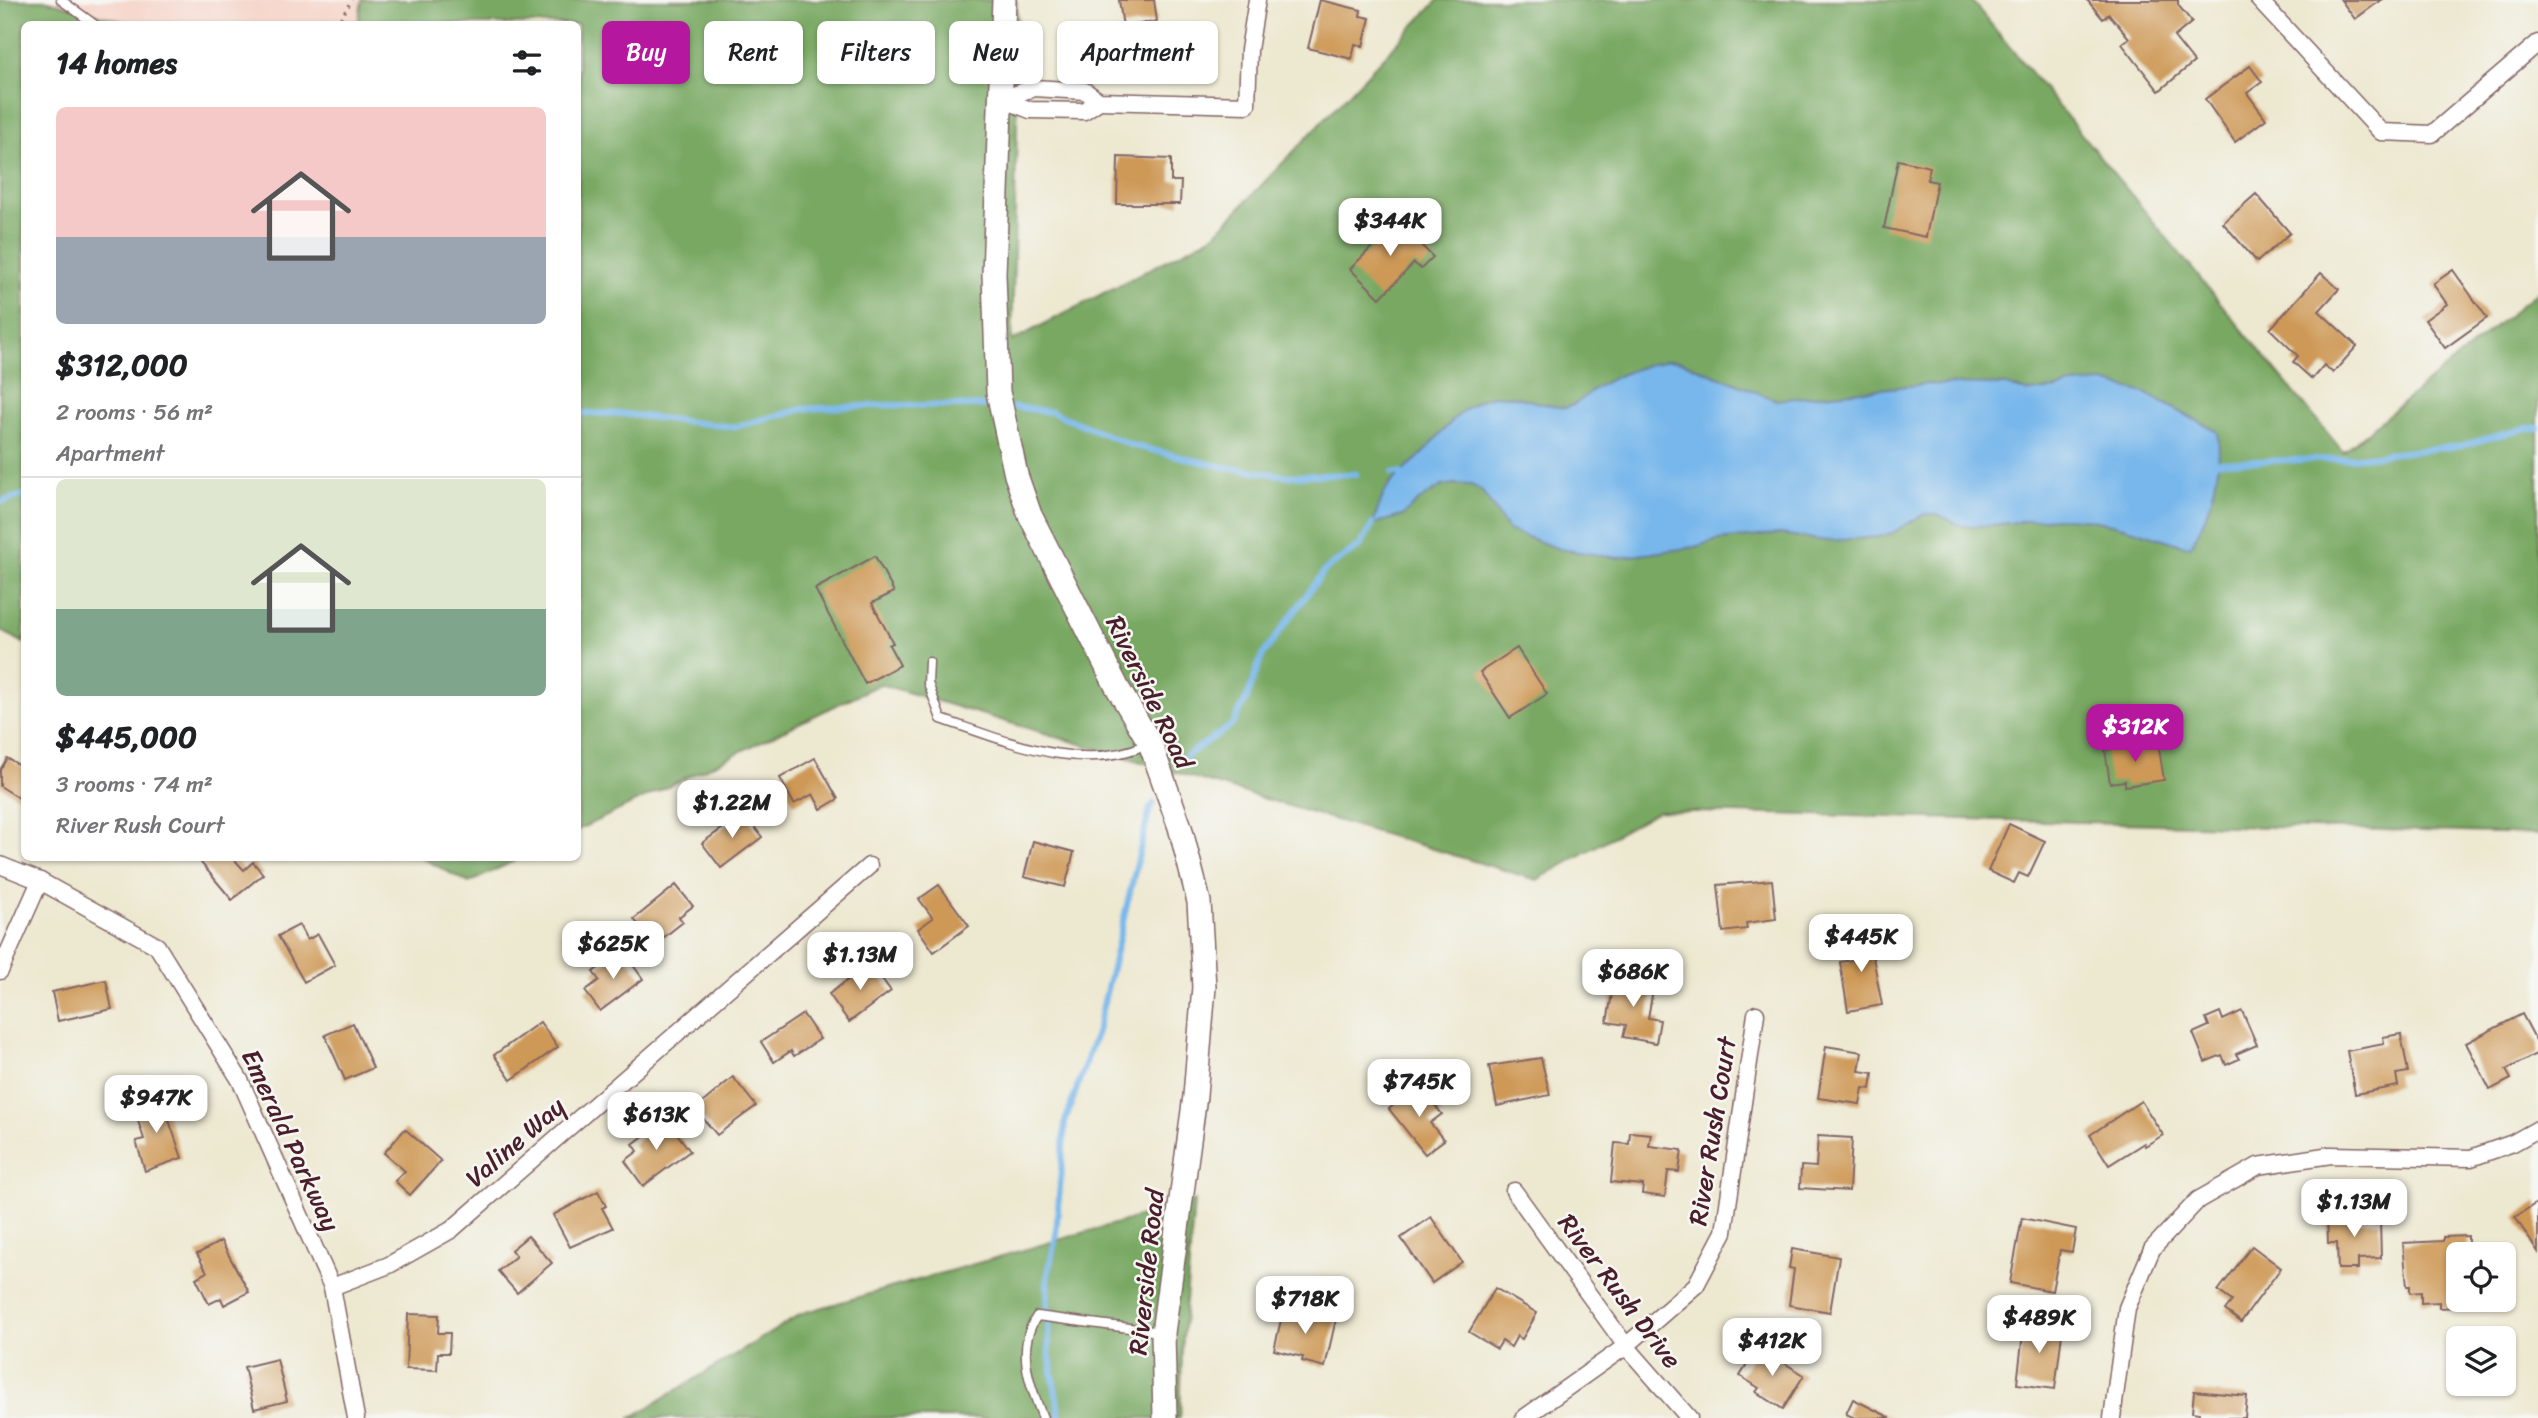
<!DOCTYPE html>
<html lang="en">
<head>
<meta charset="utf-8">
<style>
  body { margin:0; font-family:Sriracha,sans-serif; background:#f2f2f2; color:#202124; height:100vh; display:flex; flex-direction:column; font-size:26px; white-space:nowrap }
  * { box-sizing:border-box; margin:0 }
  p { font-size:23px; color:#757577 }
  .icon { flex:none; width:38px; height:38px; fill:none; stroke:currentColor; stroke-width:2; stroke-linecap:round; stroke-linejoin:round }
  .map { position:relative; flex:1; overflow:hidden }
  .sheet { position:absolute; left:21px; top:21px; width:560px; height:840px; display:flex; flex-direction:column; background:#fff; border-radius:10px; box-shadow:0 2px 5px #0004 }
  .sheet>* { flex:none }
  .top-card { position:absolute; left:602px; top:21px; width:665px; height:63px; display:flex; gap:14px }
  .fabs { position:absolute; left:2446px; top:1242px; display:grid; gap:14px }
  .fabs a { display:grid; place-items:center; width:70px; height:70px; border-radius:10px; background:#fff; box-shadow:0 2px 5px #0004; font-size:35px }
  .price { position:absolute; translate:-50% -60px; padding:0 16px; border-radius:14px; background:#fff; color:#222; font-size:23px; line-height:46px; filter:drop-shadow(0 2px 4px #0008) }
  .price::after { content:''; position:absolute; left:50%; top:42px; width:21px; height:16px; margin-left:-10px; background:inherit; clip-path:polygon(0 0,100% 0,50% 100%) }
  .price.on { background:#b5179e; color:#fff }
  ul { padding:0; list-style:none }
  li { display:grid; align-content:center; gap:14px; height:371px; padding:0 35px }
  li+li { border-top:2px solid #e0e0e0 }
  li span { display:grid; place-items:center; height:217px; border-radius:10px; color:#555 }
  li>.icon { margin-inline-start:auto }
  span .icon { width:126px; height:126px; fill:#fffc; stroke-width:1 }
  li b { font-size:30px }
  h2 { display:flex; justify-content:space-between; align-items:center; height:84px; padding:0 35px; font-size:30px }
  .chip { padding:0 24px; border-radius:10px; background:#fff; box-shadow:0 2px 5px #0004; font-size:24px; line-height:63px }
  .chip.on { background:#b5179e; color:#fff }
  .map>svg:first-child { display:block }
</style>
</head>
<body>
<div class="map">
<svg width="2538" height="1418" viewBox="0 0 2538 1418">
  <rect width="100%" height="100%" fill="#f6f6f2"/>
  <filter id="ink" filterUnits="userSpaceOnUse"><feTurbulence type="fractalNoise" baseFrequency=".0143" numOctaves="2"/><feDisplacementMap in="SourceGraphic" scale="14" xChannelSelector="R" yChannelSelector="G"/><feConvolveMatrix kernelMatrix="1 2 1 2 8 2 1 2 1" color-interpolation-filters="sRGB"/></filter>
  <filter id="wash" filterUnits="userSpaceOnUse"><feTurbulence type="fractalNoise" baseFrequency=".00686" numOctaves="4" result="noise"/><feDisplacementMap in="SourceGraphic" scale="28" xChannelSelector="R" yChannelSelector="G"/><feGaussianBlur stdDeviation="1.57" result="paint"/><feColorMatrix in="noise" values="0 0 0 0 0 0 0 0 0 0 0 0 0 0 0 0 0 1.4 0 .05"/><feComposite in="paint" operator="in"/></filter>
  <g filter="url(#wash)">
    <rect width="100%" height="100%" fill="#ede8d0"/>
    <polygon fill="#f6d1c5" points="44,0 362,0 358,24 132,24"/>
    <g fill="#78a862" stroke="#616446" stroke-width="2">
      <polygon points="0,0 44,0 132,24 24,24 24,643 0,630"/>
      <polygon points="362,0 1016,0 1019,35 1012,341 1213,236 1438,0 1971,0 2343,452 2538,291 2538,834 1658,811 1537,880 880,684 578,830 578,24 358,24"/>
      <polygon points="422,858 520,858 469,883"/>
      <polygon points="1194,1201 1182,1352 1180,1418 631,1418 803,1313"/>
    </g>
    <path fill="#78b7eb" stroke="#616b8b" stroke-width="2" d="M1668 360 1683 362 1776 400 1927 384 2006 385 2028 392 2058 389 2073 384 2104 382 2145 393 2218 432C2222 471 2212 511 2191 545L2185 546C2143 533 2103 517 2058 518 2027 519 1997 527 1966 526L1959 525 1937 514H1924L1892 533 1878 537 1826 541 1780 534 1718 540 1695 547 1618 558 1559 549 1508 530 1481 490 1471 485 1454 484 1442 486 1420 500 1402 516 1373 524C1376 515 1381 498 1386 490 1394 476 1409 467 1420 456 1442 435 1461 402 1493 396 1518 392 1550 410 1567 407 1578 405 1585 395 1594 389 1617 374 1641 366 1668 360Z"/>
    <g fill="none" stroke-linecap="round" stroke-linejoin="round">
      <g stroke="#78b7eb" stroke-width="6">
        <polyline points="1014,407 1052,412 1131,445 1223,467 1288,476 1356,474"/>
        <polyline points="578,413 623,414 734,427 803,409 885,405 983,406"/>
        <polyline points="2219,462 2341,459 2460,446 2526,428 2538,428"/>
        <polyline points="1392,473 1401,473"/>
        <polyline points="0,502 24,495"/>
        <polyline points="1186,756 1232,725 1247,698 1262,656 1325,570 1360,546 1373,524"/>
        <polyline points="1060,1418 1049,1353 1047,1279 1056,1235 1065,1122 1097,1031 1150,808 1154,803"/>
      </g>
    </g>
    <g id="blocks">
      <g fill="#ce9956">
        <polygon points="1119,0 1154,0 1157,21 1123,27"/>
        <polygon points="1320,0 1361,10 1360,16 1370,18 1363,46 1355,44 1352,59 1308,48"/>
        <polygon points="2087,0 2178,0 2178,5 2192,22 2174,37 2194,62 2159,91 2122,44 2129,38 2109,14 2103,19"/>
        <polygon points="2341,0 2381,0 2355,19"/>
        <polygon points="2250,66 2262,82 2247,93 2266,119 2235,142 2205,99"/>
        <polygon points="1118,157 1171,159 1171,181 1181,181 1180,204 1117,204"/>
        <polygon points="1898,160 1930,167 1927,180 1937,182 1926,237 1884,228"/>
        <polygon points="2256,194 2290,233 2257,262 2223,223"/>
        <polygon points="1392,216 1433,257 1421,269 1414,263 1380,298 1350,269 1378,241 1373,236"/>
        <polygon points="2453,270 2487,318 2445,348 2425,320 2447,304 2433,284"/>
        <polygon points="2321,273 2339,289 2319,311 2357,346 2333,373 2324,365 2312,379 2293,362 2298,356 2270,329"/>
        <polygon points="875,556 894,592 872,603 893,643 889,645 900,665 865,684 815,589"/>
        <polygon points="1517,648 1547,694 1510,718 1480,672"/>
        <polygon points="2158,742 2164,780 2125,786 2125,781 2110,783 2105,750"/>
        <polygon points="7,758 24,768 24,801 0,786 0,770"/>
        <polygon points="815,758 838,799 821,809 813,794 794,804 780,778"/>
        <polygon points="744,813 762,837 721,868 702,843"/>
        <polygon points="2009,824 2045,841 2028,877 2019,873 2014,883 1988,871"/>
        <polygon points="1033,841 1074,852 1065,887 1024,877"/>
        <polygon points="197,858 233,858 244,870 253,862 263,874 232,900"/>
        <polygon points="1772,880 1776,919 1746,923 1747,929 1723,932 1718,885"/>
        <polygon points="676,885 693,906 679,917 683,922 654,945 634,919"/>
        <polygon points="939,885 969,926 934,952 918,929 933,918 919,899"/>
        <polygon points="1866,920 1882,1005 1848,1011 1840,962 1859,959 1853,923"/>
        <polygon points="299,925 307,940 318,934 335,965 304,982 278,936"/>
        <polygon points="622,950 643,979 600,1011 585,991 599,980 593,972"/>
        <polygon points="870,963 891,991 849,1022 829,994"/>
        <polygon points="1616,971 1638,975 1636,987 1653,990 1648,1018 1660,1020 1656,1043 1623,1037 1626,1025 1607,1022"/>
        <polygon points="106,980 112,1009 58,1021 52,992"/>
        <polygon points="2242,1011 2257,1045 2236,1054 2239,1059 2226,1065 2222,1055 2205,1062 2193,1033 2209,1026 2206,1018 2220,1012 2223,1020"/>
        <polygon points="803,1014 820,1039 794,1056 791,1051 774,1062 761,1042"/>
        <polygon points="2522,1014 2538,1044 2538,1053 2506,1070 2511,1079 2490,1090 2466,1043"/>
        <polygon points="540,1022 558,1047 511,1080 494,1055"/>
        <polygon points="353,1023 373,1068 345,1080 325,1035"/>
        <polygon points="2401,1034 2408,1072 2396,1074 2398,1086 2355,1094 2347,1051 2384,1044 2383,1037"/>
        <polygon points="1826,1046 1862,1052 1859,1071 1873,1073 1871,1089 1863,1088 1860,1104 1818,1098"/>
        <polygon points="1541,1058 1550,1095 1497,1106 1489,1066"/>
        <polygon points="733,1077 756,1106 717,1135 695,1109"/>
        <polygon points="1418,1085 1442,1114 1430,1123 1444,1140 1425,1154 1389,1109"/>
        <polygon points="161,1097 182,1158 145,1171 136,1141 144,1139 133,1106"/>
        <polygon points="2141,1101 2163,1135 2145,1146 2144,1143 2109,1165 2090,1135"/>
        <polygon points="666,1119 690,1151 643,1186 625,1161 638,1151 633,1144"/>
        <polygon points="405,1129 441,1161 410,1195 395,1181 405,1171 384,1153"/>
        <polygon points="1630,1132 1651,1134 1649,1146 1682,1150 1679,1172 1668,1171 1665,1197 1642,1194 1643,1185 1611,1182 1615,1143 1629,1144"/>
        <polygon points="1818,1136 1852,1138 1849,1191 1800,1188 1801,1166 1816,1167"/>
        <polygon points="598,1191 606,1206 602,1208 613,1228 570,1247 553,1215"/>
        <polygon points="2538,1202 2538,1252 2515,1217"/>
        <polygon points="2350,1212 2350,1222 2380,1221 2381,1258 2358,1259 2358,1269 2338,1269 2337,1243 2328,1243 2327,1213"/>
        <polygon points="1431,1217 1462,1262 1432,1283 1401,1238"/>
        <polygon points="2022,1218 2076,1229 2072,1252 2060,1250 2052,1291 2010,1283"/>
        <polygon points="528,1236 552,1263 517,1293 498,1271 516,1256 511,1250"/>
        <polygon points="2468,1236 2468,1255 2459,1255 2459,1307 2439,1308 2439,1302 2421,1303 2421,1292 2410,1293 2410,1286 2407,1286 2403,1243 2443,1241 2443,1237"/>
        <polygon points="221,1241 249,1292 224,1305 221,1298 209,1304 196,1278 207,1272 197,1254"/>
        <polygon points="2252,1246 2281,1268 2241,1322 2225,1310 2232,1301 2218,1291"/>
        <polygon points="1792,1249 1839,1257 1830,1312 1789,1305 1794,1269 1789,1268"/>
        <polygon points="1495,1288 1537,1313 1522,1339 1517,1336 1511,1347 1502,1341 1497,1349 1469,1332"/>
        <polygon points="1284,1307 1336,1319 1325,1367 1302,1361 1303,1357 1274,1350"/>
        <polygon points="408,1314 439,1315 438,1333 450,1333 449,1353 438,1353 437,1370 406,1369"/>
        <polygon points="2025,1317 2047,1319 2046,1331 2062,1333 2055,1389 2017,1384"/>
        <polygon points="1758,1347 1804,1375 1783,1409 1756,1392 1759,1388 1740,1376"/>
        <polygon points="277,1359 287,1401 254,1409 244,1367"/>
        <polygon points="2194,1391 2247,1396 2245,1418 2199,1418 2199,1413 2192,1412"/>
        <polygon points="1853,1399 1891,1418 1855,1418 1846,1414"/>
      </g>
    </g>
  </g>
  <g filter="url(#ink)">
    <use href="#blocks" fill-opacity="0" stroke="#836565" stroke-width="2"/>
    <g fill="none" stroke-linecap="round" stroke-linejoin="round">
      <defs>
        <g id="lane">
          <polyline points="61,0 94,24"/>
          <path d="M929 662 928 683 941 719C1004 740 1082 775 1147 744"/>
          <path d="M1043 1418C1030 1386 1015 1348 1037 1316L1160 1332"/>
        </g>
        <g id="street">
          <polyline points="2259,0 2381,132 2432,134 2538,43"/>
          <polyline points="1002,99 1033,88 1085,91 1099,101 1247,105 1249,50 1257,0"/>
          <polyline points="1002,99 1030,110 1084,111 1099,101"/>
          <polyline points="0,865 40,881 157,946 240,1080 332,1287 356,1418"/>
          <polyline points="0,971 40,881"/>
          <polyline points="1514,1191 1626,1346 1689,1418"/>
          <polyline points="332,1287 389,1265 451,1230 869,866"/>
          <polyline points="1524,1418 1626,1346 1696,1285 1724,1232 1756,1014"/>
          <polyline points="2112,1418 2127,1308 2152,1249 2198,1200 2258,1166 2331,1155 2471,1158 2513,1143 2538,1129"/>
        </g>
        <polyline id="secondary" points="1004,0 994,274 998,392 1016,475 1030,515 1117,687 1150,743 1180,827 1199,902 1204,987 1195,1096 1163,1333 1165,1418"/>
      </defs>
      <use href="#lane" stroke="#836565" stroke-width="11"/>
      <use href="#street" stroke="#836565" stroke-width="19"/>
      <use href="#secondary" stroke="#836565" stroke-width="26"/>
      <polyline stroke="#836565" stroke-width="3.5" stroke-dasharray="2 5" stroke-linecap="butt" points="337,24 352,0"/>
      <use href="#lane" stroke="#fff" stroke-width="8"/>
      <use href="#street" stroke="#fff" stroke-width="16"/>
      <use href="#secondary" stroke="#fff" stroke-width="23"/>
    </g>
  </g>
  <g text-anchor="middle" stroke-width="5" stroke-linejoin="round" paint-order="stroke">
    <g font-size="26" fill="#4a1f2b" stroke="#f6f6f2">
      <text transform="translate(1150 692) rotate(64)" y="9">Riverside Road</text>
      <text transform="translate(1712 1131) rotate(-81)" y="9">River Rush Court</text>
      <text transform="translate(291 1140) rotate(65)" y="9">Emerald Parkway</text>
      <text transform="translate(515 1142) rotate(-41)" y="9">Valine Way</text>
      <text transform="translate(1146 1272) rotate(-84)" y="9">Riverside Road</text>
      <text transform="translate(1620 1291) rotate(53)" y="9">River Rush Drive</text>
    </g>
  </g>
</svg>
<div class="fabs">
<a><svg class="icon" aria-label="locate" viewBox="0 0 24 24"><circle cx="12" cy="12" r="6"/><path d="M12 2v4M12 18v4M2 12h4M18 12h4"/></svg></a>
<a><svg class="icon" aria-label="layers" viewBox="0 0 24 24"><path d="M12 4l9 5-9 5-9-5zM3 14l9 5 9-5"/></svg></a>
</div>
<b class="price" style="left:1390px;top:258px">$344K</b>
<b class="price on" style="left:2135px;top:764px">$312K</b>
<b class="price" style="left:732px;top:840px">$1.22M</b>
<b class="price" style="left:1861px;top:974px">$445K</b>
<b class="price" style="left:613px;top:981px">$625K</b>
<b class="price" style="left:860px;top:992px">$1.13M</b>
<b class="price" style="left:1633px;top:1009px">$686K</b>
<b class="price" style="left:1419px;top:1119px">$745K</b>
<b class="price" style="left:156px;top:1135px">$947K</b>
<b class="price" style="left:656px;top:1152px">$613K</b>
<b class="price" style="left:2354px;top:1239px">$1.13M</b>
<b class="price" style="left:1305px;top:1336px">$718K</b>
<b class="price" style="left:2039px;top:1355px">$489K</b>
<b class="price" style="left:1772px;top:1378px">$412K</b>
<div class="top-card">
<a class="chip on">Buy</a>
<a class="chip">Rent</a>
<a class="chip">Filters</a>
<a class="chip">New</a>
<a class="chip">Apartment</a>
</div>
<section class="sheet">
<h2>14 homes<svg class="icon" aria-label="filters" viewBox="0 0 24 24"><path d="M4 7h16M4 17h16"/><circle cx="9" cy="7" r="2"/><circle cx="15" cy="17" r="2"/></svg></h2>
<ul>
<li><span style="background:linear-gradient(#f6c9c9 60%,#9aa5b1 0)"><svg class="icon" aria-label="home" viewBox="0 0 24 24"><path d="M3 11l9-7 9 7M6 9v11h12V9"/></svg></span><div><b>$312,000</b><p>2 rooms · 56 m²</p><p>Apartment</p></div></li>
<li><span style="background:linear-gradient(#dfe7d0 60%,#7fa58c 0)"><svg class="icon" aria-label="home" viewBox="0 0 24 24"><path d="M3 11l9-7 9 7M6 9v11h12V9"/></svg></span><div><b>$445,000</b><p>3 rooms · 74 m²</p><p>River Rush Court</p></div></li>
</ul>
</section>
</div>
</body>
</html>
